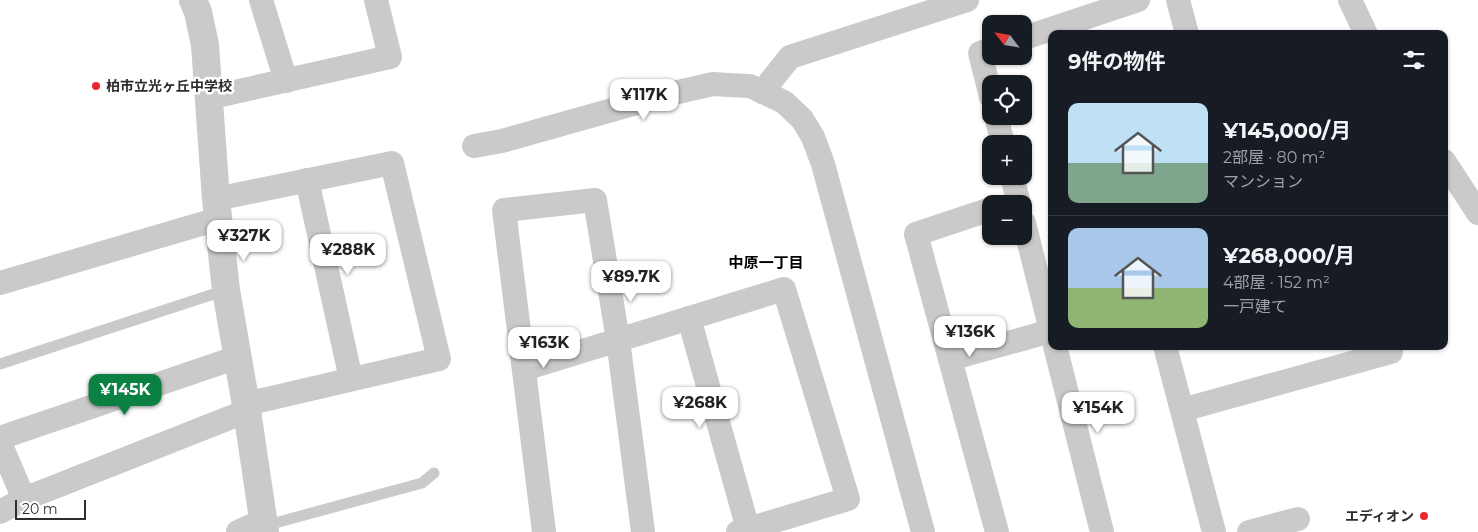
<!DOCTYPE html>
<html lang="ja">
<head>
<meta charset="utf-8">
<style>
  body { margin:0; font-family:Montserrat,"Noto Sans JP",sans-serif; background:#242831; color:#f1f3f6; height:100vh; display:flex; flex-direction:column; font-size:19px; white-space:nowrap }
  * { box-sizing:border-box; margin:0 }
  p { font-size:16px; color:#9ea1a6 }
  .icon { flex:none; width:28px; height:28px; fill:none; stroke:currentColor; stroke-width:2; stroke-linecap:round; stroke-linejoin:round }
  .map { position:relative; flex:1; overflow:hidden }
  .panel { position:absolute; left:1048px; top:30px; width:400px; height:320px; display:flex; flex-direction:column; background:#171b24; border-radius:10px; box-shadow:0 1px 4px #0004 }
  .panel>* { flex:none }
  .needle { width:32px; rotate:301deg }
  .tools { position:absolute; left:982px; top:15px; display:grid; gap:10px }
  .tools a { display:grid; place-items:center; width:50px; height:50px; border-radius:10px; background:#171b24; box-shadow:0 1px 4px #0004; font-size:25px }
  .scale { position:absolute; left:15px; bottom:12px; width:71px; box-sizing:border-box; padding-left:5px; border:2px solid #2d2d2d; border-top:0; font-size:14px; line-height:18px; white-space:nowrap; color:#2d2d2d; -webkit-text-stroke:4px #fff; paint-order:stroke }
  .price { position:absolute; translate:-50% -42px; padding:0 11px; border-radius:10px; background:#fff; color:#222; font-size:16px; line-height:32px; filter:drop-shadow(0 1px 2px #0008) }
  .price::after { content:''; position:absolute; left:50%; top:30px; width:15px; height:11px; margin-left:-8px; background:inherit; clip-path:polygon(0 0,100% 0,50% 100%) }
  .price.active { background:#0b8043; color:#fff }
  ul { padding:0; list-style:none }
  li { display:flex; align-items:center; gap:15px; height:125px; padding:0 20px }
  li+li { border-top:1px solid #363941 }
  li span { display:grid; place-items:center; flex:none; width:140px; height:100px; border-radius:10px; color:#555 }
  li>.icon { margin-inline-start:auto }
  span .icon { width:60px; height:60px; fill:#fffc; stroke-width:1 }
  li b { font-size:21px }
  h2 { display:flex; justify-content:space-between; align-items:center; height:60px; padding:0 20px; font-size:21px }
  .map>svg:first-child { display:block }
</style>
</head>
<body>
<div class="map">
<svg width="1478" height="532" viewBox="0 0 1478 532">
  <rect width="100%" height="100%" fill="#fff"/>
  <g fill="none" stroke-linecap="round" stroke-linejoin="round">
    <g stroke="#cacaca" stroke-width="11">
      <polyline points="0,364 226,290"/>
      <polyline points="264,526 422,483 434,473"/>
    </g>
    <g stroke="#cacaca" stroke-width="24">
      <polyline points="261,0 286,81"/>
      <polyline points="1178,0 1187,34"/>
      <polyline points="1350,0 1366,34"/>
      <polyline points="1024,38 1138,0"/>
      <polyline points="991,49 980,53 991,97"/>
      <polyline points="762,92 790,57 967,0"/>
      <polyline points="208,98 390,57 376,0"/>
      <polyline points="996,116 1003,144"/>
      <polyline points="474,146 502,141 669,94 713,84 729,85 750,86 784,102 802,119 813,137 823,164 923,532"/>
      <polyline points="1444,161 1478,213"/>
      <polyline points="1012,176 1019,204"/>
      <polyline points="307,180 351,379"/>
      <polyline points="216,199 392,163 439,359 246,404"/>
      <polyline points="991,209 916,234 997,532"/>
      <polyline points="1024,223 1051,330"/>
      <polyline points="0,283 218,219"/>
      <polyline points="689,318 748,529"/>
      <polyline points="1055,346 1102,532"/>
      <polyline points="1165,346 1214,532"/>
      <polyline points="950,359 1051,331"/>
      <polyline points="524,369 784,289 848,499 738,532"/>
      <polyline points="1182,410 1391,352"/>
      <polyline points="0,438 238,357"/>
      <polyline points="0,443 24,499"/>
      <polyline points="0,512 24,499 247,411"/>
      <polyline points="238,532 264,520"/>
      <polyline points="544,532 504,210 595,200 618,340 643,532"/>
      <polyline points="1249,532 1298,519"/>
    </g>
    <polyline stroke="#cacaca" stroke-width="28" points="193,0 198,12 205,45 216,199 226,290 247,411 265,532"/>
  </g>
  <g fill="#ed252d" stroke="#fff" stroke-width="2">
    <circle cx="96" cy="86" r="5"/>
    <circle cx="1424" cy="516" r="5"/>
  </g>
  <g text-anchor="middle" stroke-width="5" stroke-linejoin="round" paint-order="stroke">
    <g font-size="14" font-weight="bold" fill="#2d2d2d" stroke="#fff" text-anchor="start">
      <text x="106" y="91">柏市立光ヶ丘中学校</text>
      <text x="1414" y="521" text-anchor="end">エディオン</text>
    </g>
    <g font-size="15" font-weight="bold" fill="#000" stroke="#fff">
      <text x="766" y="268">中原一丁目</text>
    </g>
  </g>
</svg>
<div class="tools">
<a><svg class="needle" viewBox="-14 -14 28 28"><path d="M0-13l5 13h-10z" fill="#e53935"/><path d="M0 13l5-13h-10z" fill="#9ea1a6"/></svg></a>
<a><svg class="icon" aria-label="locate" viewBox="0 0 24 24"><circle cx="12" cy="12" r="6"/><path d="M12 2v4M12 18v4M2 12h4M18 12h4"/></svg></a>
<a>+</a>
<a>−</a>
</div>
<div class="scale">20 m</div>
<b class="price" style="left:644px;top:121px">¥117K</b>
<b class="price" style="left:244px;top:262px">¥327K</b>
<b class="price" style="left:348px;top:276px">¥288K</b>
<b class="price" style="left:631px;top:303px">¥89.7K</b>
<b class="price" style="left:970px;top:358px">¥136K</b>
<b class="price" style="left:544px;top:369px">¥163K</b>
<b class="price active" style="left:125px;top:416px">¥145K</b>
<b class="price" style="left:700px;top:429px">¥268K</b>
<b class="price" style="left:1098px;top:434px">¥154K</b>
<section class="panel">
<h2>9件の物件<svg class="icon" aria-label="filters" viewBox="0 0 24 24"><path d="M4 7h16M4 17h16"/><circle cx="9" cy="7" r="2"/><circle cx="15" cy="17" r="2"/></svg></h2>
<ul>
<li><span style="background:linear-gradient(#bfe0f5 60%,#7fa58c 0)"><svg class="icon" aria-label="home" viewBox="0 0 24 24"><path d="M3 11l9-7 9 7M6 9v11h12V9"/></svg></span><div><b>¥145,000/月</b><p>2部屋 · 80 m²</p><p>マンション</p></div></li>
<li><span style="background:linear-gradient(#a9c7e8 60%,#8fb573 0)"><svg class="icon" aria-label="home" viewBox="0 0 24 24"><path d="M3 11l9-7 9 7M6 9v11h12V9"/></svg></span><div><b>¥268,000/月</b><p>4部屋 · 152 m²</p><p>一戸建て</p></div></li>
</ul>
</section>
</div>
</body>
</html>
